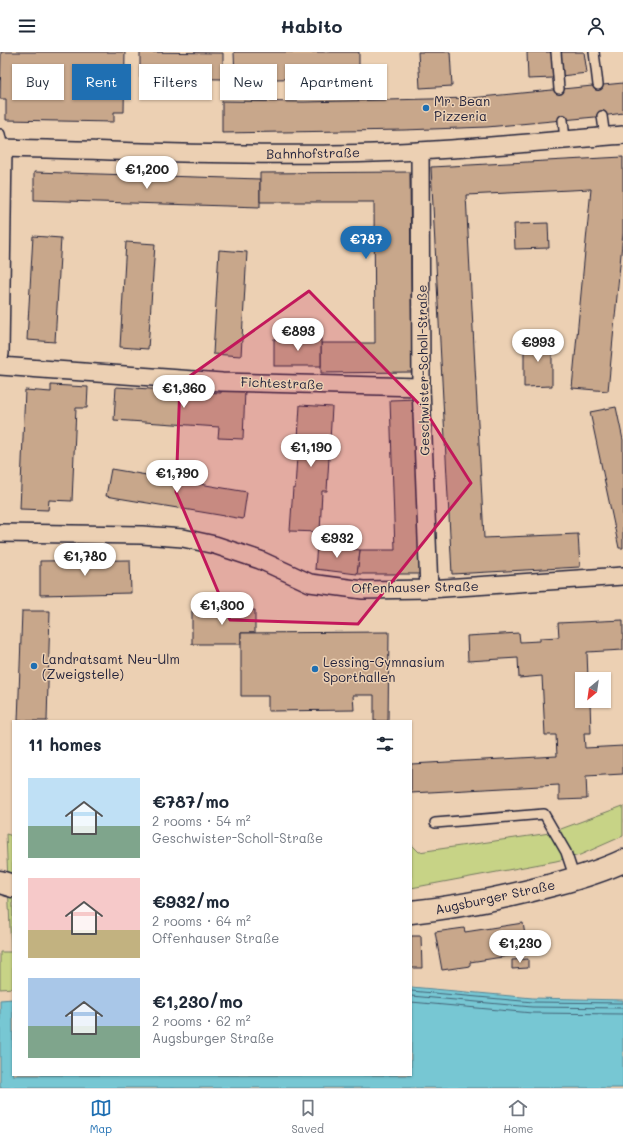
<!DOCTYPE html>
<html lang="en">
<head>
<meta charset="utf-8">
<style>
  body { margin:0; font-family:Mali,sans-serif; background:#f2f2f3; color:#1f2937; height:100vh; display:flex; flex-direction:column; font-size:15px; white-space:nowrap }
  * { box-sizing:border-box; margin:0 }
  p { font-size:13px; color:#747a83 }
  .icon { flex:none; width:22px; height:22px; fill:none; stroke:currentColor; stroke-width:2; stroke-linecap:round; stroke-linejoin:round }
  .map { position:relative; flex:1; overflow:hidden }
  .side { position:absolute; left:12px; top:668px; width:400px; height:356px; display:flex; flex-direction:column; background:#fff; border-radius:0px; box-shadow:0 1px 3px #0004 }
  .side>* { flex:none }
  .top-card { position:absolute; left:12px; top:12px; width:400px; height:36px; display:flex; gap:8px }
  .needle { width:26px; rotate:209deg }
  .tools { position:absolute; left:575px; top:620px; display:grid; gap:8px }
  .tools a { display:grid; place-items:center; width:36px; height:36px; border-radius:0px; background:#fff; box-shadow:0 1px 3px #0004; font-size:20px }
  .price { position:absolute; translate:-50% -34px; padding:0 9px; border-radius:14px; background:#fff; color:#222; font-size:13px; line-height:26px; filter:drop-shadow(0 1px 2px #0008) }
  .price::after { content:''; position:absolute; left:50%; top:24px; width:12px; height:9px; margin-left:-6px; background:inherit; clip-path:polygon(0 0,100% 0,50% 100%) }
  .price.current { background:#1f6fb2; color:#fff }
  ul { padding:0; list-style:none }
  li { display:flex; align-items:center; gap:12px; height:100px; padding:0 16px }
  li span { display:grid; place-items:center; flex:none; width:112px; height:80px; border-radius:0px; color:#555 }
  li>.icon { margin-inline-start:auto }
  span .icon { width:48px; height:48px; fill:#fffc; stroke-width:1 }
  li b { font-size:17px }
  h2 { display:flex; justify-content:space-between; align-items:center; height:48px; padding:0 16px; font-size:17px }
  .chip { padding:0 14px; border-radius:0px; background:#fff; box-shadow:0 1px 3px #0004; font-size:14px; line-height:36px }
  .chip.current { background:#1f6fb2; color:#fff }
  header { display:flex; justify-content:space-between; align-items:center; height:52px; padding:0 16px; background:#fff; font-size:18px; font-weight:800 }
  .tabs { display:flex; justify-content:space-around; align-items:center; height:56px; border-top:1px solid #e0e1e3; background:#fff; font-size:11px; color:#747a83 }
  .tabs a { display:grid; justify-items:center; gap:2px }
  .tabs .current { color:#1f6fb2 }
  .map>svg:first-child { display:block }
</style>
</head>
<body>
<header><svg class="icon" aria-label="menu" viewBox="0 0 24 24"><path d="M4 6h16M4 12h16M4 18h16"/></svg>Habito<svg class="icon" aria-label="person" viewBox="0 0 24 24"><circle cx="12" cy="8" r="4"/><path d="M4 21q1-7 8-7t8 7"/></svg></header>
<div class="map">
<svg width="623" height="1036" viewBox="0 0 623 1036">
  <rect width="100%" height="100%" fill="#ecd0b3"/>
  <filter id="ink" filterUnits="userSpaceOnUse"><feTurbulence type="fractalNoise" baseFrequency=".025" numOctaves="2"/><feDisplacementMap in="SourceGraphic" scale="8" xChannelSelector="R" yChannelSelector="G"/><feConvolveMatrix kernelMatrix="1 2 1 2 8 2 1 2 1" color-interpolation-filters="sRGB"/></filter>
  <g filter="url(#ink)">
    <g fill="#c7d386" stroke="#747a60">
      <polygon points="623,754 623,784 580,803 556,809 411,836 411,792 419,800 550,781"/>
      <polygon points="6,782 13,784 13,936 0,937 0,900 11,900"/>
    </g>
    <polygon fill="#77c7d3" stroke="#558596" points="411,935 533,946 623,948 623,1036 0,1036 0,948 13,947 13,1023 411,1023"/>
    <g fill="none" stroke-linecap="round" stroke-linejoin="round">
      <g stroke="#446478" stroke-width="1">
        <polyline points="411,939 533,950 623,951"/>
        <polyline points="411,944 532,955 623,956"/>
        <polyline points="411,950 532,961 623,962"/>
      </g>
    </g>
    <g fill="#c8a78b" stroke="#22223b">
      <polygon points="1,0 125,0 124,60 114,60 114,70 6,68 6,47 0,47"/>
      <polygon points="140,0 223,1 223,27 140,26"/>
      <polygon points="234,0 359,0 359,25 235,28"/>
      <polygon points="418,0 450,0 452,34 420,36"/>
      <polygon points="527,0 552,0 553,26 528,27"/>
      <polygon points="559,0 584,0 587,21 561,24"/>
      <polygon points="623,31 623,61 595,65 487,75 404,78 222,81 222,49 304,50 471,46"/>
      <polygon points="623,105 623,181 608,339 572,336 591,137 466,143 484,486 578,482 580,515 452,522 431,115"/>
      <polygon points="34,120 260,127 260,155 34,148"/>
      <polygon points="410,120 412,320 321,321 321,291 375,291 374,150 260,150 260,121"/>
      <polygon points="548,171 549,196 515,197 514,172"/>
      <polygon points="33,184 61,186 55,290 27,288"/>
      <polygon points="126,190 155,192 148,297 120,295"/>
      <polygon points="219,198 247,200 241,304 213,302"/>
      <rect x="274" y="287" width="47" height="27"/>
      <polygon points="552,287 552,334 524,335 524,288"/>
      <polygon points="51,333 88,335 87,356 76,356 72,449 49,448 48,458 20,457 25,338 51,340"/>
      <polygon points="116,335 221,341 221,337 245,338 243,387 218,386 219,375 114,368"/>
      <polygon points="418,347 423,522 357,522 360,498 395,498 390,348"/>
      <polygon points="300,353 332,355 327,439 322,439 320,480 290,479 293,436 295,437"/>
      <polygon points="616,355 623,388 623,496 619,496 590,360"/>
      <polygon points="111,417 247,440 243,467 106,444"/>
      <polygon points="317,493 360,498 357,522 315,517"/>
      <polygon points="130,508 131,541 40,543 40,509"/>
      <polygon points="255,558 255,581 241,581 241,592 192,592 192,559"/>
      <polygon points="22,559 50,559 47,669 18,669"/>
      <polygon points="623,568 623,598 587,600 588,627 582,627 582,649 590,649 591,681 584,681 585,696 623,694 623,722 586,724 587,747 559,748 559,733 411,741 411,712 557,704 556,683 545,683 542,624 519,626 518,606 468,609 467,584 519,581 520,590 540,589 540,586 559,585 558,571"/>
      <polygon points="389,580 388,669 374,669 374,643 353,643 354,658 268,659 268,644 241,644 241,581"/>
      <polygon points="523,871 528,901 470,910 470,914 442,918 435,880 464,876 465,880"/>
      <polygon points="411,884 421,884 422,916 411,916"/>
      <polygon points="528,907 528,916 512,917 512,908"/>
    </g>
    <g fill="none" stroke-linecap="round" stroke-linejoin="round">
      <defs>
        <g id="service">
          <polyline points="556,0 559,37"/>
          <polyline points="594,0 598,33"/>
          <polyline points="602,64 605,85"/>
          <polyline points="563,68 565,88"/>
          <polyline points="0,82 3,96"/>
          <polyline points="435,771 544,762 566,800 575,827"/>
        </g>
        <g id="minor">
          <path d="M0 96C111 98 221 104 332 102 429 101 526 91 623 83"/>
          <polyline points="420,99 421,335 429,537"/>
          <polyline points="0,302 3,96"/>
          <polyline points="0,314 222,330 421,335"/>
          <polyline points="0,481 142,483 183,486 215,493 260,508 310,531 363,538 429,537 623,524"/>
        </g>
        <g id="tertiary">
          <polyline points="0,830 13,834"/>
          <path d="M411 860C460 855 508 845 556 832 578 826 602 819 623 809"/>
        </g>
      </defs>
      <use href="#service" stroke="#22223b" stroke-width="12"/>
      <use href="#minor" stroke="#22223b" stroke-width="20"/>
      <use href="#tertiary" stroke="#22223b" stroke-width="25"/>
      <use href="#service" stroke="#ecd0b3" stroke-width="9"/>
      <use href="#minor" stroke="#ecd0b3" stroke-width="17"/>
      <use href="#tertiary" stroke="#ecd0b3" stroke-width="22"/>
    </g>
  </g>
  <path fill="#c2185b" fill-opacity="0.2" stroke="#c2185b" stroke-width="3" stroke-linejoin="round" d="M309 239 424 357 471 431 358 572 230 568 176 440 180 331Z"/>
  <g fill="#1f6fb2" stroke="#ecd0b3" stroke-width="1.5">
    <circle cx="426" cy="56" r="4"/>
    <circle cx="34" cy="614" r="4"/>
    <circle cx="315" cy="617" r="4"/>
  </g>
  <g text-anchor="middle" stroke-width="3" stroke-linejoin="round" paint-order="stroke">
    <g font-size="13" fill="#22223b" stroke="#ecd0b3" text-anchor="start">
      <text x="434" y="54">Mr. Bean<tspan x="434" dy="15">Pizzeria</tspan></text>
      <text x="42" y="612">Landratsamt Neu-Ulm<tspan x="42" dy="15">(Zweigstelle)</tspan></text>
      <text x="323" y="615">Lessing-Gymnasium<tspan x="323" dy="15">Sporthallen</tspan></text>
    </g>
    <g font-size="13" fill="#22223b" stroke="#ecd0b3">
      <text transform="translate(313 101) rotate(-1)" y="5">Bahnhofstraße</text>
      <text transform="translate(423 318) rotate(-91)" y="5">Geschwister-Scholl-Straße</text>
      <text transform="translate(282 331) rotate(2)" y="5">Fichtestraße</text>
      <text transform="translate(415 535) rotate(-1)" y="5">Offenhauser Straße</text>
      <text transform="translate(495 845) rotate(-12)" y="5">Augsburger Straße</text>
    </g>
  </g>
</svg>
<div class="tools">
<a><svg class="needle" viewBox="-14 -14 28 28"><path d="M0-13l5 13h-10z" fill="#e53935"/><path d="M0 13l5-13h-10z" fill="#747a83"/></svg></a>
</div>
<b class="price" style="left:147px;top:138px">€1,200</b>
<b class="price current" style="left:366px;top:208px">€787</b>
<b class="price" style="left:298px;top:300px">€893</b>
<b class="price" style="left:538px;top:311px">€993</b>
<b class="price" style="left:184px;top:357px">€1,360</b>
<b class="price" style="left:311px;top:416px">€1,190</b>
<b class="price" style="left:177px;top:442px">€1,790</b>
<b class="price" style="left:337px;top:507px">€932</b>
<b class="price" style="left:85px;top:525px">€1,780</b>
<b class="price" style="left:222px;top:574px">€1,300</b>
<b class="price" style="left:520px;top:912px">€1,230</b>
<div class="top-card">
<a class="chip">Buy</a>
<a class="chip current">Rent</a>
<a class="chip">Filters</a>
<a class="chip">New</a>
<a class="chip">Apartment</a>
</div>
<section class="side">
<h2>11 homes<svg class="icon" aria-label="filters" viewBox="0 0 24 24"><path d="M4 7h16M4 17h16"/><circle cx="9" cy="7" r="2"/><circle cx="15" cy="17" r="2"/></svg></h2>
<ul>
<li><span style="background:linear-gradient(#bfe0f5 60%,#7fa58c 0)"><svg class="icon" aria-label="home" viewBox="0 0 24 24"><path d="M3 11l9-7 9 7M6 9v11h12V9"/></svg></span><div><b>€787/mo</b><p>2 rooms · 54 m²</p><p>Geschwister-Scholl-Straße</p></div></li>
<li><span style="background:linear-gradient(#f6c9c9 65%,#c2b280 0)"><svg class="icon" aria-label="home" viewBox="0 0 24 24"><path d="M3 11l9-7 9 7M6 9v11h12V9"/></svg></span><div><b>€932/mo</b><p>2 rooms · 64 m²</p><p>Offenhauser Straße</p></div></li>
<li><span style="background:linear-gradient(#a9c7e8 60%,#7fa58c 0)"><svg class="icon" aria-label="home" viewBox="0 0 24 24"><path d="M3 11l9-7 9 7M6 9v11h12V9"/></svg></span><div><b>€1,230/mo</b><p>2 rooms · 62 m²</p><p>Augsburger Straße</p></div></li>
</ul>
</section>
</div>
<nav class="tabs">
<a class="current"><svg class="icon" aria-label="map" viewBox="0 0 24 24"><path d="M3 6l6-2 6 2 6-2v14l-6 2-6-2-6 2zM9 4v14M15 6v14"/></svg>Map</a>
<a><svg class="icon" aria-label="saved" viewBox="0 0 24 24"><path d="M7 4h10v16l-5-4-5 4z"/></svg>Saved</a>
<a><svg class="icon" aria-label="home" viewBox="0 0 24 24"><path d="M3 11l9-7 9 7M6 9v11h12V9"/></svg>Home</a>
</nav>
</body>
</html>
